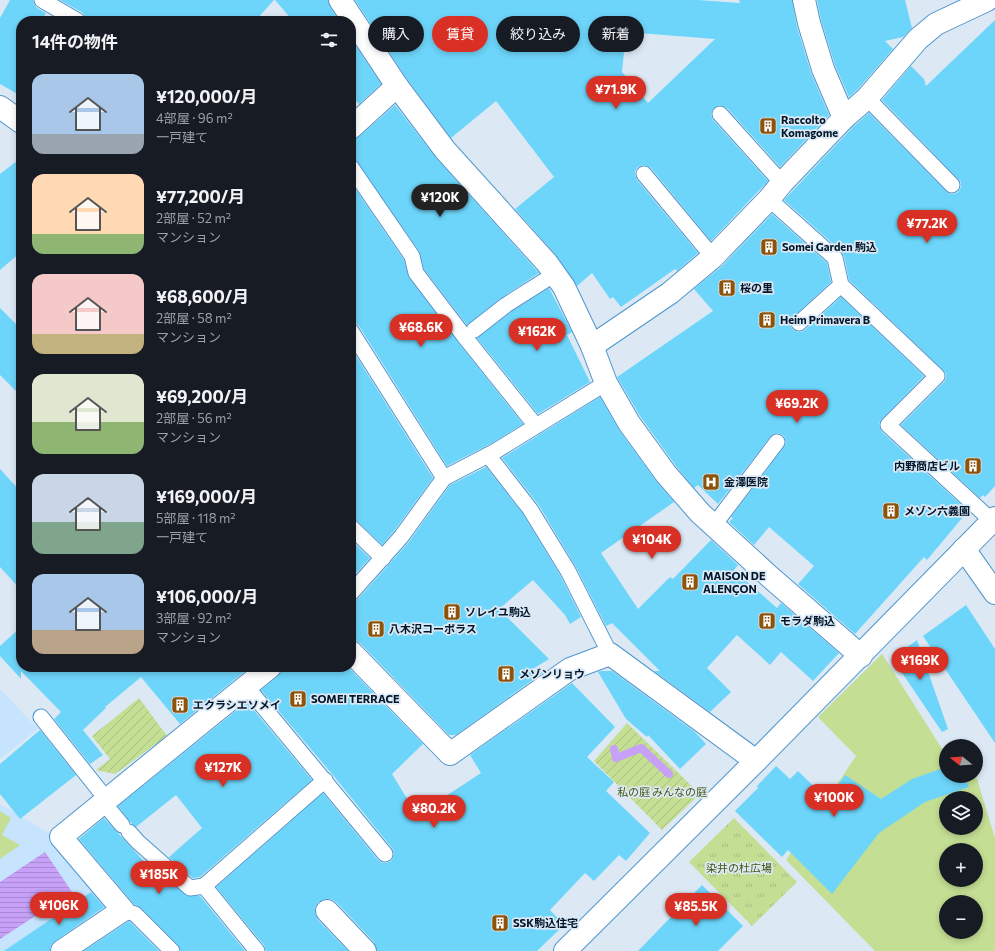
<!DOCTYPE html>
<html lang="ja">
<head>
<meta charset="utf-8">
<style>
  body { margin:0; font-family:Commissioner,"Noto Sans JP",sans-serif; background:#20242c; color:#f1f3f6; height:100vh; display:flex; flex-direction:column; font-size:15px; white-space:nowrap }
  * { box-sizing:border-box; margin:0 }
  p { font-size:13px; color:#9ea1a6 }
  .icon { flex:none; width:22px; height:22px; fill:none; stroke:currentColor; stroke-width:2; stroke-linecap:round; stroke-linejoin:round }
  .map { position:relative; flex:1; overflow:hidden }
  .details { position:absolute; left:16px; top:16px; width:340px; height:656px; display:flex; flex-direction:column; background:#171b24; border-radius:16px; box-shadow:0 2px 6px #0003 }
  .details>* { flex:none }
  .hud { position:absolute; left:368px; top:16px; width:380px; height:36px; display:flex; gap:8px }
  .needle { width:26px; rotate:287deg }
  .controls { position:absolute; left:939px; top:739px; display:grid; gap:8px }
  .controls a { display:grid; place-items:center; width:44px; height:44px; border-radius:50%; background:#171b24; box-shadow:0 2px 6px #0003; font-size:20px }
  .price { position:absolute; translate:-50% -34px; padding:0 9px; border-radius:14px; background:#d93025; color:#fff; font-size:13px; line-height:26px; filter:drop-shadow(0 1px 2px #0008) }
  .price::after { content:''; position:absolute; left:50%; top:24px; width:12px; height:9px; margin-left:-6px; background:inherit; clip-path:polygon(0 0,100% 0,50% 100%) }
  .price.selected { background:#222; color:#fff }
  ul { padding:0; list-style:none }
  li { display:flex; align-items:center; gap:12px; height:100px; padding:0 16px }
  li span { display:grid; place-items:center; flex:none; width:112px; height:80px; border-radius:12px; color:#555 }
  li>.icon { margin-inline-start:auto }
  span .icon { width:48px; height:48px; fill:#fffc; stroke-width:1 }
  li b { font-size:17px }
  h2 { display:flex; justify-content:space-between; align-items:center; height:48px; padding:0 16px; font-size:17px }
  .pill { padding:0 14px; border-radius:18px; background:#171b24; box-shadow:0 2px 6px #0003; font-size:14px; line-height:36px }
  .pill.selected { background:#d93025; color:#fff }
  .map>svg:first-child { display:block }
</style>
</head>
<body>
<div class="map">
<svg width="995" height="951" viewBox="0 0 995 951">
  <defs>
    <pattern id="grass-tufts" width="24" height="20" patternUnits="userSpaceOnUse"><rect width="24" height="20" fill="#c4de93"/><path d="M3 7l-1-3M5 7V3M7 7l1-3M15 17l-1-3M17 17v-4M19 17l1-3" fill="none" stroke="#a7be7f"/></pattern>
    <pattern id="garden-furrows" width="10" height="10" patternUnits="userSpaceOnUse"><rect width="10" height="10" fill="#c4de93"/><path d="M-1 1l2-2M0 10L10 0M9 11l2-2" fill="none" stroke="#a7be7f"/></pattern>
    <pattern id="water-rules" width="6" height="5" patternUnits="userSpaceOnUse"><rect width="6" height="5" fill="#c7a0f7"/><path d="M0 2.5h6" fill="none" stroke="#a989d4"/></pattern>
  </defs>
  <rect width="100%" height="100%" fill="#dce9f5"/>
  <g fill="#c6e4fe">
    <polygon points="0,689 38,729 0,759"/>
    <polygon points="0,804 49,833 107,902 105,910 44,951 0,951"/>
  </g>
  <polygon fill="url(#grass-tufts)" points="734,818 797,882 752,926 689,862"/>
  <g fill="url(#garden-furrows)">
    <polygon points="139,698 167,736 115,774 96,770 110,759 92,736"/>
    <polygon points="627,723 700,794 662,830 594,761"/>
  </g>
  <g fill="#c4de93" fill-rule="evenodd">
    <path d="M882 654 946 755V776H976L995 838V951H875L786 860 856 756 818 717ZM946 798H976V828H946ZM946 850H976V880H946ZM946 902H976V932H946Z"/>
    <polygon points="0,811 11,818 2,835 20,845 0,859"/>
  </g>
  <polygon fill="url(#water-rules)" points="45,852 72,892 0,939 0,882"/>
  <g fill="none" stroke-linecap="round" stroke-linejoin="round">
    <polyline stroke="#c7a0f7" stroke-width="8" points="614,749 616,758 641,748 669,774"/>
  </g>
  <g fill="#6dd5fa" fill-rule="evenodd">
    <polygon points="10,0 33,0 34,4 37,8 46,13 41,21 21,21 21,96 0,84 0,18"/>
    <polygon points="60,0 274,0 255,21 87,21 86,17 83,13"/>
    <polygon points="275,0 328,0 330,7 339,21 293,21"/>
    <path d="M355 0H698L740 3 739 0H792L797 27 811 73 829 115 780 167 727 108 723 106 719 105 714 108 712 111 711 115 713 120 768 181 711 241 651 168 647 166 643 165 638 167 635 171V175L637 180 698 253 677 271 675 269 621 307 613 297 610 299 592 273 577 286 556 255 515 209 554 177 496 101 451 138 407 79ZM626 32 715 39 648 103 622 72Z"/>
    <polygon points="817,0 905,0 912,28 903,37 885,41 893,49 858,89 849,97 835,65 821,20"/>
    <polygon points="995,20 995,486 985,497 983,495 980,498 901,425 944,382 946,378 946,374 943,370 849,280 844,256 841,251 784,200 853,127 869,113 946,191 950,194 954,194 958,192 961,187 961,182 958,179 882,100 911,66 924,79 926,86"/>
    <polygon points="351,39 381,84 359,104 351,95"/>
    <polygon points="395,105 436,158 539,273 501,298 467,325 424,269 419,251 351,153 351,140 359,137"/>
    <polygon points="21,158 21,252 0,270 0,174"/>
    <polygon points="354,187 404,260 409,278 457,341 523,424 490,444 447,466 359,326 356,323 351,322 351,190"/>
    <polygon points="772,214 827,263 831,282 793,317 790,321 790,325 792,329 797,332 801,332 805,330 841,297 924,376 882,419 879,423 880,428 882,432 968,511 927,560 924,557 855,634 798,584 814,566 769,527 754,545 729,522 733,518 731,517 784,447 786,443 785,438 783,435 778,433 773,434 770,437 718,504 698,485 694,488 676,466 640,416 617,377 713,311 694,289 722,266"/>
    <polygon points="549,288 572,332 567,335 590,382 538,414 477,338 511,312"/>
    <polygon points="0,308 21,329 21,396 0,375"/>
    <polygon points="351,348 433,478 394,531 382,545 357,521 351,518"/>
    <polygon points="600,397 619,430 656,481 674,502 601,553 638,609 670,577 673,579 711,540 738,565 734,570 777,608 781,603 839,653 813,681 781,652 770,665 737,635 707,668 731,692 710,712 654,671 660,671 612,623 606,626 576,567 538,504 502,458"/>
    <polygon points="486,467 523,514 560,575 581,617 570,624 565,615 533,580 499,609 549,659 528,672 545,671 456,735 449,735 360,643 355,640 351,640 351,602 358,599 408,543 450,485"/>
    <polygon points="0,469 21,492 21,590 0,567"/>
    <polygon points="351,540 370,558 351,579"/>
    <polygon points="966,605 995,649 995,743 923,636"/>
    <polygon points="21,627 21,667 250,667 180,724 141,677 105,707 106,708 83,730 103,755 90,764 54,719 61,712 21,671 21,679 0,656 0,646"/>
    <polygon points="917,640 948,729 942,732 892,658"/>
    <polygon points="282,667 348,667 423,744 392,774 417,815 481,773 470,755 572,683 615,727 587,757 614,782 606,791 650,833 626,861 619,855 594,881 585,873 550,910 564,925 537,951 377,951 374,942 336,902 331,899 324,899 318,902 315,908 315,914 318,920 348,951 266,951 264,945 216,887 323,793 378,860 382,863 387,863 391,861 393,857 394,853 392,848 332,774 261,690 278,676 281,672"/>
    <polygon points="600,671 612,671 695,732 706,744 680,769 648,735 647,737 626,719 598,672"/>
    <polygon points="247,702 312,780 200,877 193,878 169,857 202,828 176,795 136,827 131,823 118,806"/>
    <polygon points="40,730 76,775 20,819 0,794 0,764"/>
    <polygon points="776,766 790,779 798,771 828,800 845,775 881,799 912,779 946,767 946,776 965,776 969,787 925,802 879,833 832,894 788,850 782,857 735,811 758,788 757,786"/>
    <polygon points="104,818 153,871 155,869 187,896 200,896 245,951 181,951 178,945 141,908 134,904 79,839"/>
    <polygon points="702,885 743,926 718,951 638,951"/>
    <polygon points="91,892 104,907 55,941 51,945 50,951 4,951"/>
    <polygon points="129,921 159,951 84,951"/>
  </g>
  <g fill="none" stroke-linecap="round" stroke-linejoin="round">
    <defs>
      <g id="lane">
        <polyline points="42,0 78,21"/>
        <polyline points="867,98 952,185"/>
        <polyline points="720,114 782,183"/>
        <polyline points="351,167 412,256 416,273 464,336 536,426"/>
        <polyline points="644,174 713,257"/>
        <polyline points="769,199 835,258 841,285 937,376 888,425 992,521"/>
        <polyline points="799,323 841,285"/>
        <polyline points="474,330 506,305 555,274"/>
        <polyline points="351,331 444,478"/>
        <polyline points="488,455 530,509 568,571 610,654"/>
        <polyline points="714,525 777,442"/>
        <polyline points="351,527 383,558"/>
        <polyline points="351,593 401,537 444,478 494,452 606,383"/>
        <polyline points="246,686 385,854"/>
        <polyline points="41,717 107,800"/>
        <polyline points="103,802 122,825"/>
        <polyline points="129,832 138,842 190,888 204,886 257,951"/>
        <polyline points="204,886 325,780"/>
        <polyline points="123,910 135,914 172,951"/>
      </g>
      <g id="street">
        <polyline points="340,0 397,86 445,150 547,263 564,287 592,346 606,383 629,423 666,474 700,513 769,576 861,656"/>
        <polyline points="804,0 809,23 823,69 844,118"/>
        <polyline points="0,107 21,122"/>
        <polyline points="351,128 397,86"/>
        <polyline points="592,346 670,293 713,257 769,199 782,183 844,118 867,98 918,39 936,24 987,0"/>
        <polyline points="964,549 995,593"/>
        <polyline points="351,652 450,754 570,669 610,654 756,761"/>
        <polyline points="327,911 365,951"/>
        <polyline points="62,951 123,910 61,837 270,667"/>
        <polyline points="565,951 756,761 995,518"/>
      </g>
    </defs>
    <use href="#lane" stroke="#4e96cd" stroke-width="17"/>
    <use href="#street" stroke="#4e96cd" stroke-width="24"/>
    <use href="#lane" stroke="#fff" stroke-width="15"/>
    <use href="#street" stroke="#fff" stroke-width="22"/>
  </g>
  <defs>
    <symbol id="building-square" viewBox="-11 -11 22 22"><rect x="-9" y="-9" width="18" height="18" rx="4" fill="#8c530b" stroke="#dce9f5"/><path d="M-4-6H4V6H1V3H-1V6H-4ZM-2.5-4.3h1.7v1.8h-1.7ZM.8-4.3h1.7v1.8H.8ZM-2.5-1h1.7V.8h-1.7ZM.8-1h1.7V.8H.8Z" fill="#fff"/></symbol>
    <symbol id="hospital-square" viewBox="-11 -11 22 22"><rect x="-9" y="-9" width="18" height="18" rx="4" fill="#8c530b" stroke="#dce9f5"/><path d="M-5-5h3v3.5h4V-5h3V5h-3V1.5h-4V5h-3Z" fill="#fff"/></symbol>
  </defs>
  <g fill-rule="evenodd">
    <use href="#building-square" x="758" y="116" width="20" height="20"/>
    <use href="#building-square" x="759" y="237" width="20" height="20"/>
    <use href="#building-square" x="717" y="278" width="20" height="20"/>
    <use href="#building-square" x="757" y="310" width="20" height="20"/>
    <use href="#building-square" x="963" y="456" width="20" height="20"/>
    <use href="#hospital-square" x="701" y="472" width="20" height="20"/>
    <use href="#building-square" x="881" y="501" width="20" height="20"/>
    <use href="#building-square" x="680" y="572" width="20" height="20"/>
    <use href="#building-square" x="442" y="602" width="20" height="20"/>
    <use href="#building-square" x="757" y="611" width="20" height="20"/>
    <use href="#building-square" x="366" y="619" width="20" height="20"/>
    <use href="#building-square" x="496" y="664" width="20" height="20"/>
    <use href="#building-square" x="288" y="689" width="20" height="20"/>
    <use href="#building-square" x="170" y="695" width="20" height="20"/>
    <use href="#building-square" x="490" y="913" width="20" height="20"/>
  </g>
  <g text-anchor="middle" stroke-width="3.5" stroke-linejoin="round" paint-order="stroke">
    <g font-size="11" font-weight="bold" fill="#00162b" stroke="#dce9f5" text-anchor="start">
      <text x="781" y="124">Raccolto<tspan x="781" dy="13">Komagome</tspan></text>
      <text x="782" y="251">Somei Garden 駒込</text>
      <text x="740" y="292">桜の里</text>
      <text x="780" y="324">Heim Primavera B</text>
      <text x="960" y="470" text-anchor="end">内野商店ビル</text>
      <text x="724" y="486">金澤医院</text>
      <text x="904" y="515">メゾン六義園</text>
      <text x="703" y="580">MAISON DE<tspan x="703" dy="13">ALENÇON</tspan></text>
      <text x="465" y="616">ソレイユ駒込</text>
      <text x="780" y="625">モラダ駒込</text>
      <text x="389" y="633">八木沢コーポラス</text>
      <text x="519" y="678">メゾンリョウ</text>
      <text x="311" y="703">SOMEI TERRACE</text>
      <text x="193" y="709">エクラシエソメイ</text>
      <text x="513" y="927">SSK駒込住宅</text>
    </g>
    <g font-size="11" fill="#455712" stroke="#dce9f5">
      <text x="662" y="796">私の庭 みんなの庭</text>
      <text x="739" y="872">染井の杜広場</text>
    </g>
  </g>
</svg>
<div class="controls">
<a><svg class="needle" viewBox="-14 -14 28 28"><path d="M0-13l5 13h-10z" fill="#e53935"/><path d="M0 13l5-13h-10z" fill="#9ea1a6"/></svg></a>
<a><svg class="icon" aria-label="layers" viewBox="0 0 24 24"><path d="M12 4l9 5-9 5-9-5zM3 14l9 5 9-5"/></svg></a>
<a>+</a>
<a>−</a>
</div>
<b class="price" style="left:616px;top:110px">¥71.9K</b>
<b class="price selected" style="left:440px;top:218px">¥120K</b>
<b class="price" style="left:927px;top:244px">¥77.2K</b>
<b class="price" style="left:421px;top:348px">¥68.6K</b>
<b class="price" style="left:537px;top:352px">¥162K</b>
<b class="price" style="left:797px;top:424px">¥69.2K</b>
<b class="price" style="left:652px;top:560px">¥104K</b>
<b class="price" style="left:920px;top:681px">¥169K</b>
<b class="price" style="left:223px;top:788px">¥127K</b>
<b class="price" style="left:834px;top:818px">¥100K</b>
<b class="price" style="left:434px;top:829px">¥80.2K</b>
<b class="price" style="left:159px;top:895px">¥185K</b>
<b class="price" style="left:59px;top:926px">¥106K</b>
<b class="price" style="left:696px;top:927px">¥85.5K</b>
<div class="hud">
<a class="pill">購入</a>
<a class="pill selected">賃貸</a>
<a class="pill">絞り込み</a>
<a class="pill">新着</a>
</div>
<section class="details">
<h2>14件の物件<svg class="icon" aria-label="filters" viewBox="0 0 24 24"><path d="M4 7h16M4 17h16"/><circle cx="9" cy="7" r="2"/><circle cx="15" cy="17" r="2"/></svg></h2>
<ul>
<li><span style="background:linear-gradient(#a9c7e8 75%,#9aa5b1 0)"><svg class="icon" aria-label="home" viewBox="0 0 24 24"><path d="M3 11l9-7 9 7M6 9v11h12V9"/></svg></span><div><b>¥120,000/月</b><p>4部屋 · 96 m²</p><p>一戸建て</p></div></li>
<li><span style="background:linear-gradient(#ffd9b3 75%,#8fb573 0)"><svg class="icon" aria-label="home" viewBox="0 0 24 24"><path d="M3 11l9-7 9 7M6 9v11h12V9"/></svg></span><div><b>¥77,200/月</b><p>2部屋 · 52 m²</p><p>マンション</p></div></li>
<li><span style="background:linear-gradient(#f6c9c9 75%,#c2b280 0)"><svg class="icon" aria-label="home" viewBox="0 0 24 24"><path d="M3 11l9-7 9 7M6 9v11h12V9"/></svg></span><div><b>¥68,600/月</b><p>2部屋 · 58 m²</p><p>マンション</p></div></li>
<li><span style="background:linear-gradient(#dfe7d0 60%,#8fb573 0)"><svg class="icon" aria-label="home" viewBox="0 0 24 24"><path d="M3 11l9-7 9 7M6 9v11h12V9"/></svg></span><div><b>¥69,200/月</b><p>2部屋 · 56 m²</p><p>マンション</p></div></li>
<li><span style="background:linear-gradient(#c9d6e8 60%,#7fa58c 0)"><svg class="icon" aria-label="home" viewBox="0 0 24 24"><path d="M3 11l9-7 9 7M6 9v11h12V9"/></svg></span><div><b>¥169,000/月</b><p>5部屋 · 118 m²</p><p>一戸建て</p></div></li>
<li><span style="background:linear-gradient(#a9c7e8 70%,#b9a48a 0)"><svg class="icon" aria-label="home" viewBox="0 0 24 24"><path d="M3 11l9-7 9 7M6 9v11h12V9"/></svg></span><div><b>¥106,000/月</b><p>3部屋 · 92 m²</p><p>マンション</p></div></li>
</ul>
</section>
</div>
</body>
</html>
